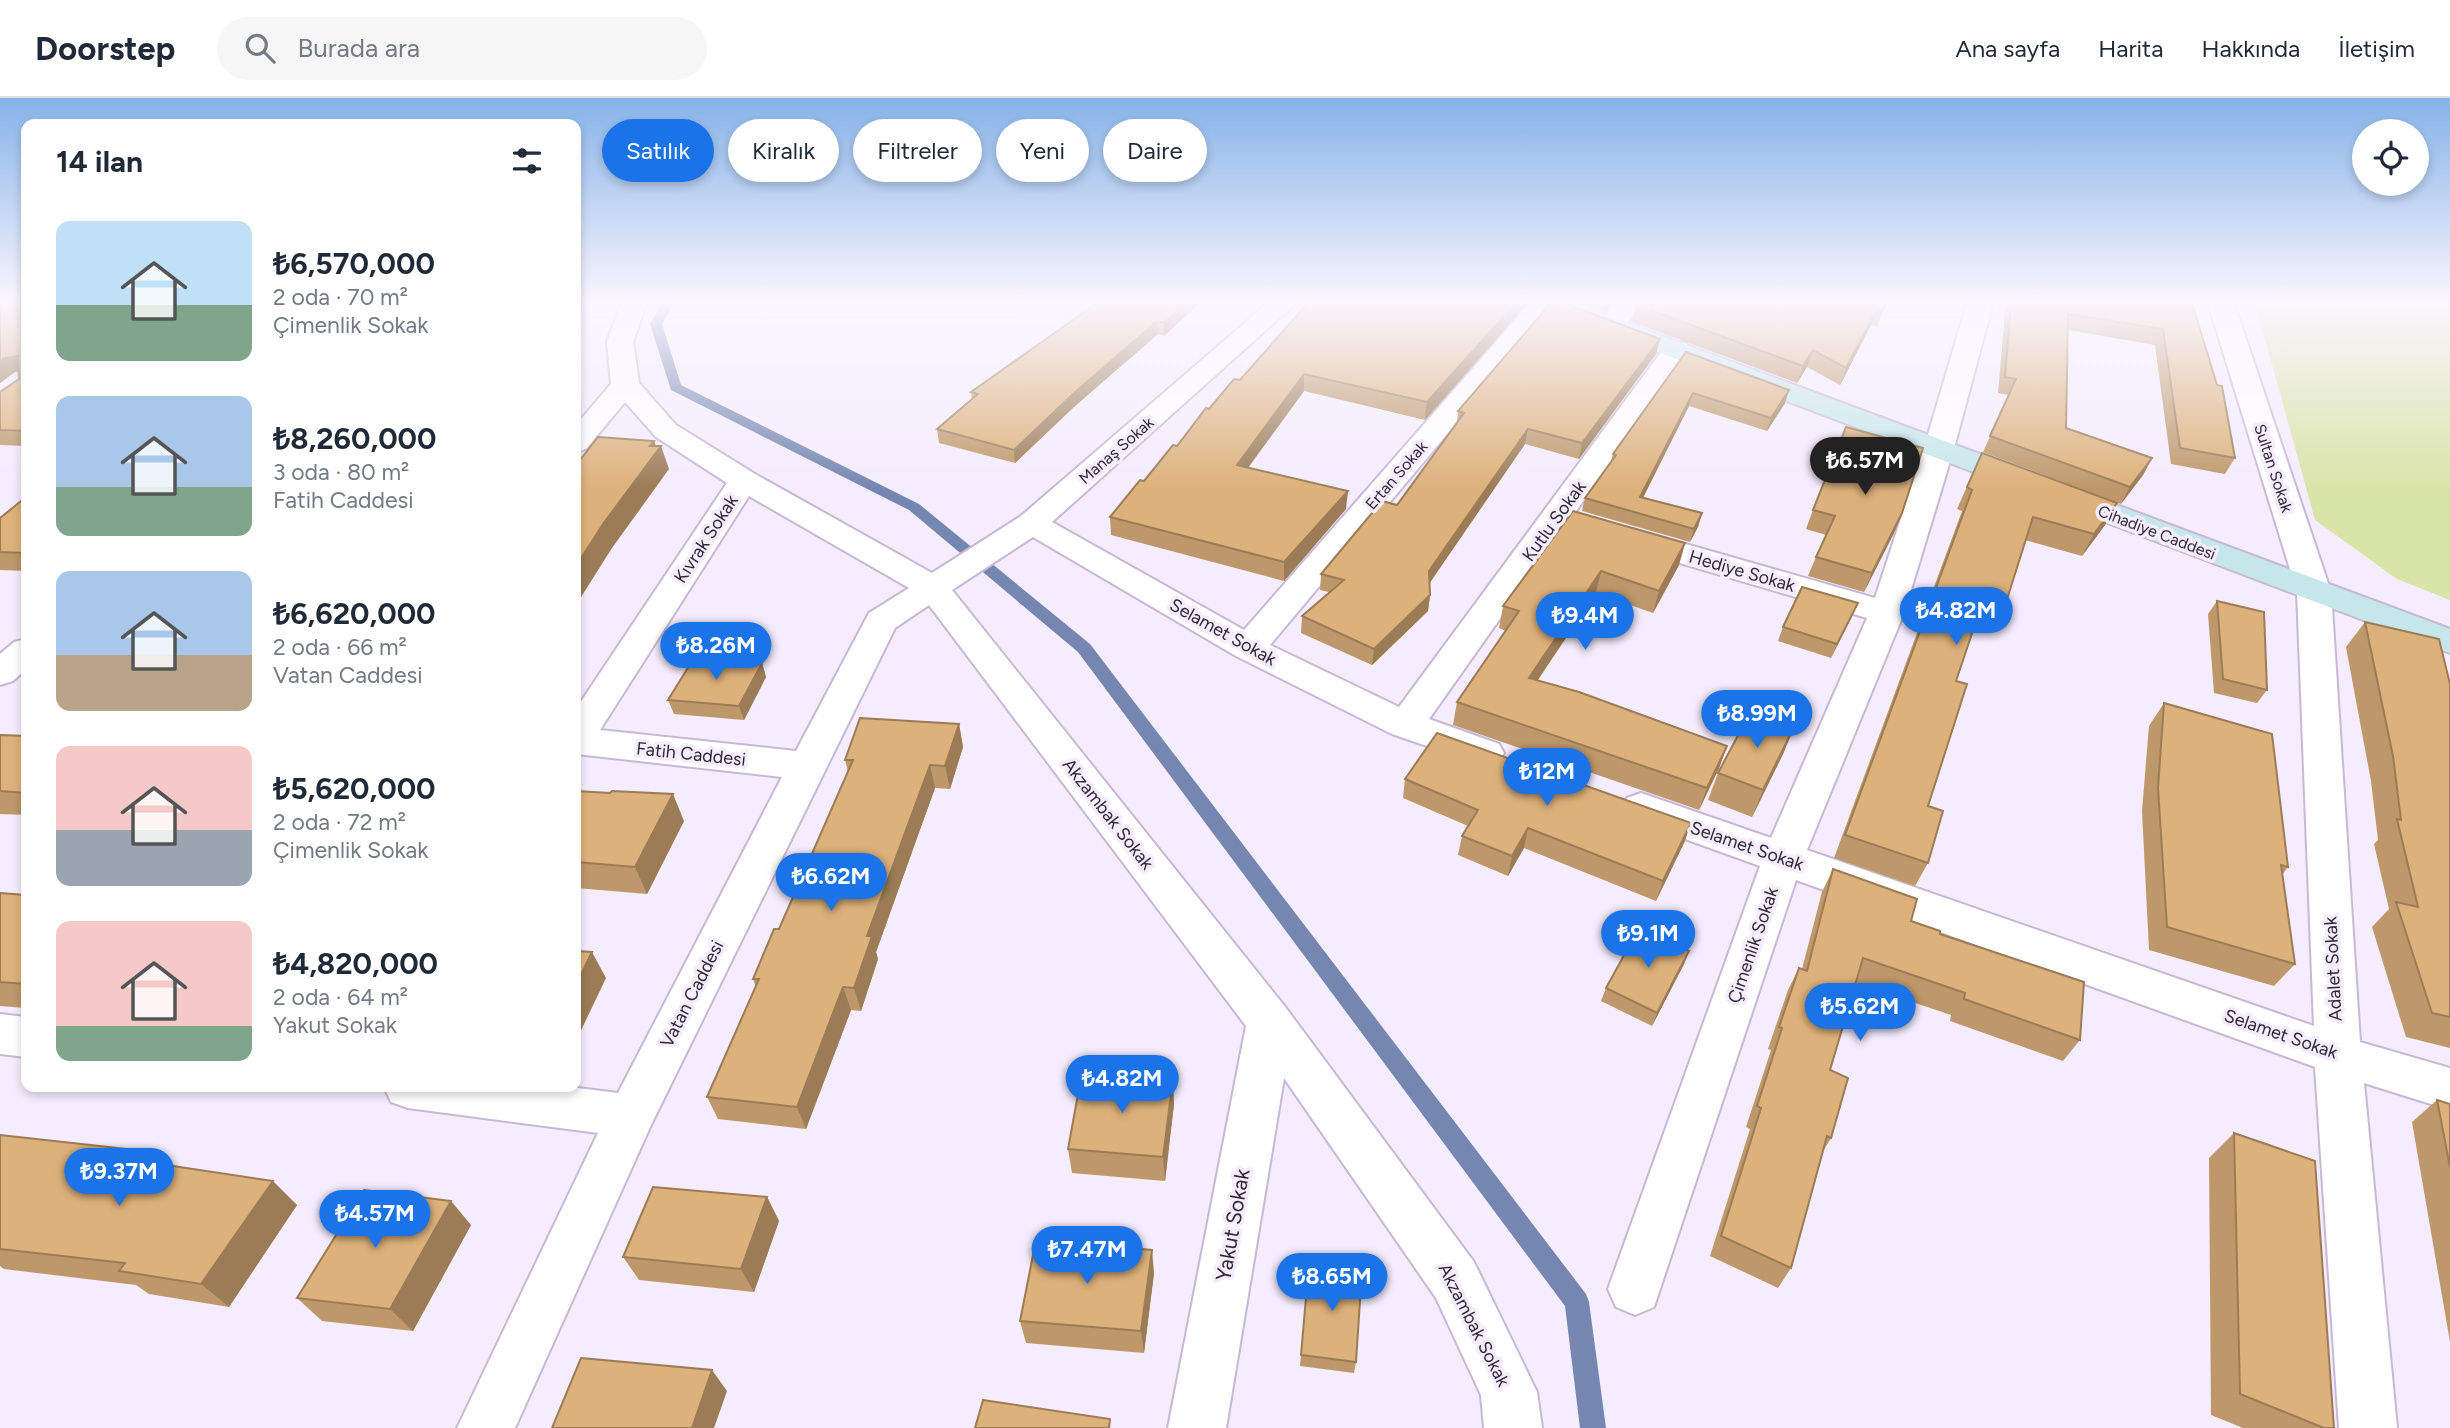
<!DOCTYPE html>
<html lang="tr">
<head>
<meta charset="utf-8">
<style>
  body { margin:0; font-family:Figtree,sans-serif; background:#f6f6f7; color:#1f2937; height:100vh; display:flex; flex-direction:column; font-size:26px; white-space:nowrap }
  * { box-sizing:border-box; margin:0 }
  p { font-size:23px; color:#747a83 }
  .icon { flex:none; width:38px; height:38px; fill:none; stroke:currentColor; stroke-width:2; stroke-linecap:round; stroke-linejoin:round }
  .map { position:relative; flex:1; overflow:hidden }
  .sheet { position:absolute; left:21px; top:21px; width:560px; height:973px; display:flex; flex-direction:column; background:#fff; border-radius:14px; box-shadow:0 4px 10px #0003 }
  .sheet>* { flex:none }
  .hud { position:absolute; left:602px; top:21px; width:665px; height:63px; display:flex; gap:14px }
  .fabs { position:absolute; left:2352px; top:21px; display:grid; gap:14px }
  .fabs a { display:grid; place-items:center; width:77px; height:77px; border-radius:50%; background:#fff; box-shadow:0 4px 10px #0003; font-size:35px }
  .price { position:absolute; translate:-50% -60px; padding:0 16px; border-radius:24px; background:#1a73e8; color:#fff; font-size:23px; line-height:46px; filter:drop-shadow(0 2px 4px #0008) }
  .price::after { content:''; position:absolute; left:50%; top:42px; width:21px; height:16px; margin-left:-10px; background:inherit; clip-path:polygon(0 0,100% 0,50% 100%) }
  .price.selected { background:#222; color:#fff }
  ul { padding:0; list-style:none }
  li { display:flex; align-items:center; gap:21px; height:175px; padding:0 35px }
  li span { display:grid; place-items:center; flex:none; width:196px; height:140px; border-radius:14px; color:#555 }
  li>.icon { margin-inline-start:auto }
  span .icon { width:84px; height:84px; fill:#fffc; stroke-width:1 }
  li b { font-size:30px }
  h2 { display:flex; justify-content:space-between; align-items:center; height:84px; padding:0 35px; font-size:30px }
  .tag { padding:0 24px; border-radius:32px; background:#fff; box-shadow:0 4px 10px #0003; font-size:24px; line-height:63px }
  .tag.selected { background:#1a73e8; color:#fff }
  header { display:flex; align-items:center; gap:42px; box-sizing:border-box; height:98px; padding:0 35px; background:#fff; border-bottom:2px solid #e0e1e3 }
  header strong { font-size:33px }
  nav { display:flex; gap:38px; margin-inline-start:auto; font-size:24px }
  .search { width:490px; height:63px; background:#f6f6f7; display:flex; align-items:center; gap:18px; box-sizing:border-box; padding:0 24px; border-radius:38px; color:#747a83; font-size:26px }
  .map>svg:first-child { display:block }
</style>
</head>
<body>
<header>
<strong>Doorstep</strong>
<div class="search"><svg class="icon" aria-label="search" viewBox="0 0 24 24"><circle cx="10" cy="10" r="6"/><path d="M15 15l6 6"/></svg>Burada ara</div>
<nav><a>Ana sayfa</a><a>Harita</a><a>Hakkında</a><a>İletişim</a></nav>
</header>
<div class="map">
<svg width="2450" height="1330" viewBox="0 0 2450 1330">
  <rect width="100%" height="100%" fill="#f5ecfe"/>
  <polygon fill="#d9e4a8" points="2255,205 2450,205 2450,502 2397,481 2315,422"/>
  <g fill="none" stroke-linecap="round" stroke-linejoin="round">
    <polygon fill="#7586b1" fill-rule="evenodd" points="662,205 674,205 662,226 681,287 919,406 1090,546 1586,1196 1589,1204 1606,1330 1580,1330 1565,1208 1078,554 909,412 671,292 650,226"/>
    <defs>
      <g id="street">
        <path d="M621 205H647L633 244 639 285 676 327 755 376 932 475 1021 418 1268 205H1296L1052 424 1244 532 1530 205H1557L1270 547 1399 609 1667 246 1677 244 1687 246 1690 252 1429 621 1499 646 1504 655 1499 664 1485 668 1392 636 1236 558 1033 439 952 492 1286 910 1474 1164 1537 1294 1542 1330H1484L1481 1297 1436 1200 1284 980 1226 1330H1168L1246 928 929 507 895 530 651 1027 515 1330H457L598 1035 408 1010 391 1004 384 989H570L618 995 782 679 576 656V611L727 385 656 339 625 304 586 351 576 354V327L611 286 607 244ZM749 398 909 490 869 515 796 653 600 632Z"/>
        <polygon points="1615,205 1641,205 1622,234 1613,236 1604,234 1600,228"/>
        <polygon points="1967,205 1993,205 1954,350 1904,515 1807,752 2314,928 2297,494 2208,205 2234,205 2331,494 2360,944 2450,970 2450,1012 2364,985 2397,1330 2339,1330 2315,969 1796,782 1654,1209 1635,1217 1616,1209 1608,1191 1760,768 1627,720 1621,710 1627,700 1641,695 1771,740 1867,520 1622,448 1617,441 1622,434 1633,431 1875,500 1924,350"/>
        <polygon points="26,541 26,571 13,583 0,587 0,556 14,544"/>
        <polygon points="0,916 26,919 26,959 0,956"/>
      </g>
      <polygon id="secondary" points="1538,205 1574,205 2450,531 2450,555 1542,210"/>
    </defs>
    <use href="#street" stroke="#c7b9d6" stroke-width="4"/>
    <use href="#secondary" stroke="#c7b9d6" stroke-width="4"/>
    <use href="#street" fill="#fff" fill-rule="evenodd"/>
    <use href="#secondary" fill="#c6e7ea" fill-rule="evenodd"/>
  </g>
  <g fill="#be986a">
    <polygon points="0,205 26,205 26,348 0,347 0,294 19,281 18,273 15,274 0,285"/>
    <polygon points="1200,205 1164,238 1158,236 1075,308 1015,365 939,345 937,331 972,301 971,294"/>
    <polygon points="1528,205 1425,322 1304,293 1248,369 1346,411 1284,483 1111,437 1110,419 1177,348 1209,311 1240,282"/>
    <polygon points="1581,205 1613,205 1606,214"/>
    <polygon points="1886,205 1877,229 1871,227 1840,287 1807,269 1797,285 1632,224 1636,207"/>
    <polygon points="2006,205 2192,205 2235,360 2225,376 2171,366 2155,247 2068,232 2066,330 2152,360 2143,377 2121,406 1983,354 2009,297 1998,295"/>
    <polygon points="1660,241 1656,256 1579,361 1525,346 1429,485 1430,497 1428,513 1372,567 1301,535 1302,518 1329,494 1320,492 1321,476 1397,407 1457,325 1458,313"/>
    <polygon points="1686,254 1785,305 1767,333 1689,308 1643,400 1702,415 1698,429 1690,444 1582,413 1585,400 1611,363 1613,356"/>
    <polygon points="1982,355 2117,405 2105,427 2082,458 2025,442 2008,498 1997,520 1979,515 1956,583 1928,708 1928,765 1915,788 1834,760 1962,413 1957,411"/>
    <polygon points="26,399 26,473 0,472 0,420"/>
    <polygon points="1813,412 1902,415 1894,435 1864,494 1808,478 1816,459 1826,437 1806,431"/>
    <polygon points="1573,413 1685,445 1679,467 1653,515 1596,495 1538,582 1727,648 1719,670 1699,712 1453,627 1457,604 1506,533 1499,530 1503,508"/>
    <polygon points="2217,503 2267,592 2257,605 2214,595 2208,516"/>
    <polygon points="1852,518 1831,560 1778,543 1783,529"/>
    <polygon points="2365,524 2450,586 2450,950 2406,939 2372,829 2389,811 2374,746 2378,742 2371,683 2346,549"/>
    <polygon points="762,565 766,579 744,622 674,616 668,602"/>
    <polygon points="2164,605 2288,769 2282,777 2295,866 2274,888 2149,852 2142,713 2149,628"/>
    <polygon points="959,626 963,649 950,691 935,690 876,854 878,861 861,913 851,912 806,1031 718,1021 707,999 756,889 753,881 779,831 848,674 845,662"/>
    <polygon points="0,637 26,638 26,717 0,716"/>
    <polygon points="1784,654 1752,719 1708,702 1718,675"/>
    <polygon points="1405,681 1691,725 1684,745 1656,803 1524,750 1508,778 1458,757 1462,738 1468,728 1403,700"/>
    <polygon points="576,693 684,723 647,796 576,790"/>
    <polygon points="1833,771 1911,823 1940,836 2080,942 2063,963 1950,923 1951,917 1856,885 1830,972 1831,1040 1822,1055 1791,1170 1778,1190 1710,1158 1750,1031 1746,1029 1771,952 1768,951 1788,892 1799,870 1802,871 1822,794"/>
    <polygon points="0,795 26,797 26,910 0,908"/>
    <polygon points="1689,853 1684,866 1652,928 1601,903 1606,890"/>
    <polygon points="2437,1002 2450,1006 2450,1244 2412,1024"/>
    <polygon points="1174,1006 1165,1083 1072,1075 1068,1051"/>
    <polygon points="2234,1035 2334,1330 2243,1330 2211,1317 2209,1060"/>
    <polygon points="0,1037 141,1063 297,1107 229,1209 149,1196 136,1187 4,1171 0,1168"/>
    <polygon points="767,1099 779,1123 754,1194 639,1182 623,1159"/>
    <polygon points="471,1127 413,1233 322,1223 297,1200"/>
    <polygon points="1309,1165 1356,1264 1354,1275 1300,1268"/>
    <polygon points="1154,1175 1144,1255 1026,1245 1020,1223"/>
  </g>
  <g fill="#9b7c56">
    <polygon points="1186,205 1200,205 1164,238 1164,225"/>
    <polygon points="1516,205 1528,205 1425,322 1427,304"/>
    <polygon points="1608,205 1613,205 1606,214"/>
    <polygon points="1877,211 1871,227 1840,287 1846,270"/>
    <polygon points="1157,223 1158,236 1075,308 1015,365 1014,352 1074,295"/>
    <polygon points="1660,241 1656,256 1579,361 1582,345"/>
    <polygon points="1813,252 1807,269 1797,285 1803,268"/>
    <polygon points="18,258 26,272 15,274 0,285 0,263 5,260"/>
    <polygon points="1304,276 1304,293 1237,385 1237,367"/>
    <polygon points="1789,292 1785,305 1767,333 1771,320"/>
    <polygon points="1693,295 1689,308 1636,413 1640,399"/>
    <polygon points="1528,331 1525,346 1427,489 1429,473"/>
    <polygon points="654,343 658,353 661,348 669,371 612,450 576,507 576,468"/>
    <polygon points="2152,360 2143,377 2121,406 2130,389"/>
    <polygon points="1348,393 1346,411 1284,483 1284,464"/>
    <polygon points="2117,405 2105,427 2082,458 2094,436"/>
    <polygon points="1702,415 1698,429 1690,444 1694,431"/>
    <polygon points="1902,415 1894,435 1864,494 1872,475"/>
    <polygon points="1685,445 1679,467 1653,515 1659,493"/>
    <polygon points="1601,473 1596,495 1524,602 1529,580"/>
    <polygon points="1430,497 1428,513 1372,567 1374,551"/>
    <polygon points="1858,505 1852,518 1831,560 1837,546"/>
    <polygon points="762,565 766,579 744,622 739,608"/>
    <polygon points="959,626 963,649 950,691 945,668"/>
    <polygon points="1795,627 1784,654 1752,719 1763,692"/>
    <polygon points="1727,648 1719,670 1699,712 1707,690"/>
    <polygon points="930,667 935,690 876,854 878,861 861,913 854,890 867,838"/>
    <polygon points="673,696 684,723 647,796 635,769"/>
    <polygon points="1691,725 1684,745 1656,803 1663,783"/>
    <polygon points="1528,730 1524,750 1508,778 1512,758"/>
    <polygon points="1689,853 1684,866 1652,928 1657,915"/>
    <polygon points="592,854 606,880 576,943 576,887"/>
    <polygon points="843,889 851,912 806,1031 797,1009"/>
    <polygon points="1173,981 1174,1006 1165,1083 1163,1059"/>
    <polygon points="127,1051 154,1075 120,1060"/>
    <polygon points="273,1083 297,1107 229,1209 201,1186"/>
    <polygon points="767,1099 779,1123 754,1194 741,1171"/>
    <polygon points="451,1103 471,1127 413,1233 390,1211"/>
    <polygon points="1152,1152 1154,1175 1144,1255 1141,1233"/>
    <polygon points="712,1272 727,1293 714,1330 692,1330"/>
  </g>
  <g fill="#ddb17b" stroke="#9b7c56" stroke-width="2">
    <polygon points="0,205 26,205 26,333 0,332 0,294 19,281 18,258 5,260 0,263"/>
    <polygon points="1097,205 1186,205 1164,225 1157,223 1074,295 1014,352 937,331 978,296 971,294"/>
    <polygon points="1308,205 1516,205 1427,304 1304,276 1237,367 1348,393 1284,464 1110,419 1140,382 1144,383 1173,347 1177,348 1206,310 1209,311 1234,281 1240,282"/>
    <polygon points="1551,205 1563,205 1660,241 1582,345 1528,331 1429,473 1430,497 1374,551 1302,518 1344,482 1321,476 1382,403 1397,407 1464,315 1458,313"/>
    <polygon points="1637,205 1886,205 1883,212 1877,211 1846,270 1813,252 1803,268 1636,207"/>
    <polygon points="2011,205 2192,205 2217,287 2222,288 2235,360 2180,350 2163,231 2068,216 2066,330 2152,360 2130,389 1990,338 2016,281 2005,279"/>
    <polygon points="1686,254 1789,292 1771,320 1693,295 1640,399 1702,415 1694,431 1585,400 1616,357 1613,356"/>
    <polygon points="1846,329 1923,350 1902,415 1872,475 1816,459 1835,418 1813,412"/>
    <polygon points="598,339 654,343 650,348 661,348 603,426 576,468 576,367"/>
    <polygon points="1982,355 2117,405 2094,436 2033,419 2008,498 1987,491 1956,583 1967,586 1928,708 1943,713 1928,765 1845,737 1972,392 1967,389"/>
    <polygon points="26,399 26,455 0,454 0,420"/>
    <polygon points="1573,413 1685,445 1659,493 1601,473 1529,580 1579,594 1727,648 1707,690 1457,604 1519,513 1503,508"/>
    <polygon points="1802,489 1858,505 1837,546 1783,529"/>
    <polygon points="2217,503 2264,514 2267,592 2223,581"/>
    <polygon points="2365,524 2439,541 2450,586 2450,919 2432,915 2396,804 2418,809 2397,721 2401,722 2393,658"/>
    <polygon points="694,560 762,565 739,608 668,602"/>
    <polygon points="2164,605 2272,636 2288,769 2281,767 2295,866 2167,829 2158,690"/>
    <polygon points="1752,611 1795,627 1763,692 1718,675"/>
    <polygon points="860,620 959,626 945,668 930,667 867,838 872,838 854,890 843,889 797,1009 707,999 759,881 753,881 774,831 779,831 853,662 845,662"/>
    <polygon points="1437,635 1691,725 1663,783 1528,730 1512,758 1462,738 1478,712 1405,681"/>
    <polygon points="0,637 26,638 26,695 0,693"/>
    <polygon points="576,693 610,695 612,693 673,696 635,769 576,764"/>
    <polygon points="1833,771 1917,801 1911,823 1940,833 1940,836 2084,884 2080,942 1964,901 1965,895 1863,860 1830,972 1848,980 1831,1040 1827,1038 1791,1170 1721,1138 1761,1010 1757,1008 1782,930 1779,929 1799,870 1807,873"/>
    <polygon points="0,795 26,797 26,886 0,884"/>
    <polygon points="1639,830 1689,853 1657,915 1606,890"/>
    <polygon points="576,853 592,854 576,887"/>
    <polygon points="1082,974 1173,981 1163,1059 1068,1051"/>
    <polygon points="2437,1002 2450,1006 2450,1069"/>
    <polygon points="2234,1035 2315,1063 2334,1330 2324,1330 2240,1296"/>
    <polygon points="0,1037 127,1051 120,1060 273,1083 201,1186 119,1173 125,1165 0,1151"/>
    <polygon points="653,1089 767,1099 741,1171 623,1159"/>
    <polygon points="364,1092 451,1103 390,1211 297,1200"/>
    <polygon points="1036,1142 1152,1152 1141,1233 1020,1223"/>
    <polygon points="1309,1165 1362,1172 1356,1264 1301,1257"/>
    <polygon points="581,1260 712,1272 692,1330 552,1330"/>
    <polygon points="983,1302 1110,1321 1109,1330 975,1330"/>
  </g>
  <linearGradient id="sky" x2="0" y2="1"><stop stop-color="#86b2e7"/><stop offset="0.52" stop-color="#faf6ff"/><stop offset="1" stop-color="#faf6ff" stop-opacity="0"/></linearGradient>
  <rect width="2450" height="391" fill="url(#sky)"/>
  <g text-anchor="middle" stroke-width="7" stroke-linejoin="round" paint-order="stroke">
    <g font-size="16" fill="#2f2934" stroke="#f5ecfe">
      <text transform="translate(1116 352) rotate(-41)" y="6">Manaş Sokak</text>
      <text transform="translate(2274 370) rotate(72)" y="6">Sultan Sokak</text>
      <text transform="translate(1396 377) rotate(-49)" y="6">Ertan Sokak</text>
      <text transform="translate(2157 434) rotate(21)" y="6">Cihadiye Caddesi</text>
    </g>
    <g font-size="18" fill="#2f2934" stroke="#f5ecfe">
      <text transform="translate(1554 423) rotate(-54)" y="6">Kutlu Sokak</text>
      <text transform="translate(706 441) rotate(-57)" y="6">Kıvrak Sokak</text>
      <text transform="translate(1742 473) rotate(16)" y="6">Hediye Sokak</text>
      <text transform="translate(1223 534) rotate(29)" y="6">Selamet Sokak</text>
      <text transform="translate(691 656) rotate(6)" y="6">Fatih Caddesi</text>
      <text transform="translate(1108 716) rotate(52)" y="6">Akzambak Sokak</text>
      <text transform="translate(1747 748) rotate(19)" y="6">Selamet Sokak</text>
      <text transform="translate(1753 847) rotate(-71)" y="6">Çimenlik Sokak</text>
      <text transform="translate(2333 871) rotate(-93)" y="6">Adalet Sokak</text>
      <text transform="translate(692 896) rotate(-63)" y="6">Vatan Caddesi</text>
      <text transform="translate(2281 936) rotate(19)" y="6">Selamet Sokak</text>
      <text transform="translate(1474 1227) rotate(63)" y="6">Akzambak Sokak</text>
    </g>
    <g font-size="21" fill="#2f2934" stroke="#f5ecfe">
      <text transform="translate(1233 1127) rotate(-80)" y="7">Yakut Sokak</text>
    </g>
  </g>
</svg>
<div class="fabs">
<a><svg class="icon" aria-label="locate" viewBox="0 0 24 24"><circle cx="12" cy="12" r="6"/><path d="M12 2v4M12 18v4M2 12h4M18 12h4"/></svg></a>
</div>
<b class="price selected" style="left:1865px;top:399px">₺6.57M</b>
<b class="price" style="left:1956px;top:549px">₺4.82M</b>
<b class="price" style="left:1585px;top:554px">₺9.4M</b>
<b class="price" style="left:716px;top:584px">₺8.26M</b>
<b class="price" style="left:1757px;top:652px">₺8.99M</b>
<b class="price" style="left:1547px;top:710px">₺12M</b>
<b class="price" style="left:831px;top:815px">₺6.62M</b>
<b class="price" style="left:1648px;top:872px">₺9.1M</b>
<b class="price" style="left:1860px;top:945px">₺5.62M</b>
<b class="price" style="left:1122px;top:1017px">₺4.82M</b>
<b class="price" style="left:119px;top:1110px">₺9.37M</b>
<b class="price" style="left:375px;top:1152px">₺4.57M</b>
<b class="price" style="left:1087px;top:1188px">₺7.47M</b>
<b class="price" style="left:1332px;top:1215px">₺8.65M</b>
<div class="hud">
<a class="tag selected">Satılık</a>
<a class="tag">Kiralık</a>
<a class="tag">Filtreler</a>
<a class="tag">Yeni</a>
<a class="tag">Daire</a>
</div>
<section class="sheet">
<h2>14 ilan<svg class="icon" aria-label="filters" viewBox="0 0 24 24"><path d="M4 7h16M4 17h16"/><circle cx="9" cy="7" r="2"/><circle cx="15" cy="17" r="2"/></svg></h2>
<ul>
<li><span style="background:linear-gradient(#bfe0f5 60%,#7fa58c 0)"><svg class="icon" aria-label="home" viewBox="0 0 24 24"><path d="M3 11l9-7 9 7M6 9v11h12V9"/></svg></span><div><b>₺6,570,000</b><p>2 oda · 70 m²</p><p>Çimenlik Sokak</p></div></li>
<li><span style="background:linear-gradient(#a9c7e8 65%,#7fa58c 0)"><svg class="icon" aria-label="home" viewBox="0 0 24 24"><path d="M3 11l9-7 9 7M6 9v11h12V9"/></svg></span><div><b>₺8,260,000</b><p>3 oda · 80 m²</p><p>Fatih Caddesi</p></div></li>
<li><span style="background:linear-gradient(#a9c7e8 60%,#b9a48a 0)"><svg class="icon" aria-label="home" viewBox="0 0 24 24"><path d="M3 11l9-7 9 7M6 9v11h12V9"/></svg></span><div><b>₺6,620,000</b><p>2 oda · 66 m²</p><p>Vatan Caddesi</p></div></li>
<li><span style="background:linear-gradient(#f6c9c9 60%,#9aa5b1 0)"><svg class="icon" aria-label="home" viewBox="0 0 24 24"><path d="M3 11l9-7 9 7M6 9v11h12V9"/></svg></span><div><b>₺5,620,000</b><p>2 oda · 72 m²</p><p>Çimenlik Sokak</p></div></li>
<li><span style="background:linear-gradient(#f6c9c9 75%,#7fa58c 0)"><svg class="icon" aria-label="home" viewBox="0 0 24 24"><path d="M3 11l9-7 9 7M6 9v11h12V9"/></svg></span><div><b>₺4,820,000</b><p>2 oda · 64 m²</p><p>Yakut Sokak</p></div></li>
</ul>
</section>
</div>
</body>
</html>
